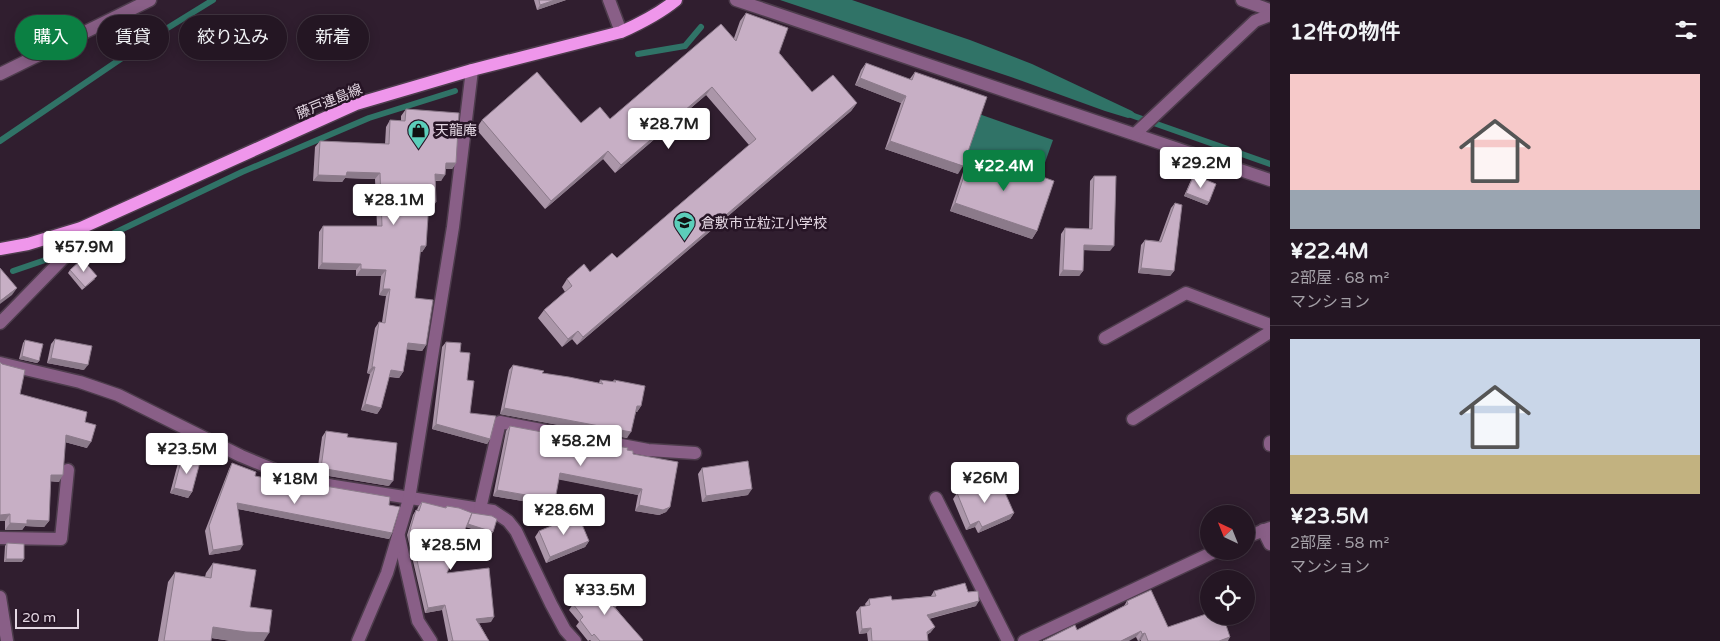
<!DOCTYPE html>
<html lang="ja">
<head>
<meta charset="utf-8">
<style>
  body { margin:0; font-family:"Varela Round","Noto Sans JP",sans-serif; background:#2c1f2b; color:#f1f3f6; height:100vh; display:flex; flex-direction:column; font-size:19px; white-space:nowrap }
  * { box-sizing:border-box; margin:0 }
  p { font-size:16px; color:#a39fa6 }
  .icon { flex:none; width:28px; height:28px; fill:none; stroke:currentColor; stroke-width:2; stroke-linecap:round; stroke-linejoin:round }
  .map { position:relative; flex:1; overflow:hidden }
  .details { display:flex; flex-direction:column; background:#241623; width:450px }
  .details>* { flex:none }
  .banner { position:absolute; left:15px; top:15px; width:475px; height:45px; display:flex; gap:10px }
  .needle { width:32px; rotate:317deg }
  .controls { position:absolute; left:1200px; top:505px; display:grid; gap:10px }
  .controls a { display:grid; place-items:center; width:55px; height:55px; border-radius:50%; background:#241623; box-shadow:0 2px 12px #0003,0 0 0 1px #413541; font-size:25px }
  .scale { position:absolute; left:15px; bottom:12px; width:64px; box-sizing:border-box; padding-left:5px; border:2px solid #e4d7e3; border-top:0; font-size:14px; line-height:18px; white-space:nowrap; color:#e4d7e3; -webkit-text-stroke:4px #261425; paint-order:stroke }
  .price { position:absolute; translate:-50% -42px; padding:0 11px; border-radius:5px; background:#fff; color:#222; font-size:16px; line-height:32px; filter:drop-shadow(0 1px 2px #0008) }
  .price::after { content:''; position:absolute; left:50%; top:30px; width:15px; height:11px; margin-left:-8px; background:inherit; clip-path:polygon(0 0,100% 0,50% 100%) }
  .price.current { background:#0b8043; color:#fff }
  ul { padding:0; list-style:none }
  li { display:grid; align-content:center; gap:10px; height:265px; padding:0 20px }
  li+li { border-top:1px solid #413541 }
  li span { display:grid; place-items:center; height:155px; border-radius:0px; color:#555 }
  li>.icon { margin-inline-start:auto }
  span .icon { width:90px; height:90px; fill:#fffc; stroke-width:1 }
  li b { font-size:21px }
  h2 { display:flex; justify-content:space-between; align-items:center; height:60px; padding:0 20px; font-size:21px }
  .chip { padding:0 18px; border-radius:22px; background:#241623; box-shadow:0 2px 12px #0003,0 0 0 1px #413541; font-size:18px; line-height:45px }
  .chip.current { background:#0b8043; color:#fff }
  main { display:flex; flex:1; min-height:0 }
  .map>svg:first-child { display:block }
</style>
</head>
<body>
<main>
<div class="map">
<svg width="1270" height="641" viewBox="0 0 1270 641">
  <rect width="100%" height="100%" fill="#301e2f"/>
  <g fill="#307367">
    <polygon points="780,0 852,0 970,40 1032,64 1132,111 1138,116 1128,118 1105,111 1011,77"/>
    <polygon points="979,114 1053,140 1037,185 963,159"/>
  </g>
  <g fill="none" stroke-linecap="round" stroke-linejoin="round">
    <g stroke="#307367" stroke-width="6">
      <polyline points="638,54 685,46 701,27"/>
      <polyline points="1131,115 1270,164"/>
      <polyline points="0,141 153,37 213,0"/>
      <polyline points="87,246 242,172 369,118 455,91"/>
      <polyline points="13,271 54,257"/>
    </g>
    <defs>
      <g id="minor">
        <polyline points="609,0 621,32"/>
        <polyline points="736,0 1270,180"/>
        <polyline points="1242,0 1270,10"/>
        <polyline points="0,74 150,0"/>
        <polyline points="1135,134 1255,21 1270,15"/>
        <polyline points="0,323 84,237 81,228"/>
        <polyline points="1105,338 1186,293 1270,325"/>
        <polyline points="0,363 80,382 118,395 241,456 287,475 334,486 493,511 508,521 516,531 551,604 565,630 575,641"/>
        <polyline points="1133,419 1270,332"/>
        <polyline points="1270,442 1270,445"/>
        <polyline points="936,498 1008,641"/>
        <polyline points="480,509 500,422 648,450 695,453"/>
        <polyline points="1263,530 1270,544"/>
        <polyline points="399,537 418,621 431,641"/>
        <polyline points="1246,537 1270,528"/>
        <polyline points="0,538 61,539 68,470"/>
        <polyline points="0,597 7,641"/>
        <polyline points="358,641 387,573 409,499 453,227 472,70"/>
        <polyline points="1024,641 1216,551"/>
      </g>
      <path id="major" d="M0 249 28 244 81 228 356 104 472 70 621 32C641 23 659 14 676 0"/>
    </defs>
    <use href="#minor" stroke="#4d3c4c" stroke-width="15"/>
    <use href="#major" stroke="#4d3c4c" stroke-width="15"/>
    <use href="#minor" stroke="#895f87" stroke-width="12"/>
    <use href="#major" stroke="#ef96eb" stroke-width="12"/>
  </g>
  <g fill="#ab96a9">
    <polygon points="534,0 566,0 537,10"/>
    <polygon points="746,13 812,92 857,103 851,111 577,345 572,339 562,347 538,318 544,310 565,292 562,287 567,279 590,272 617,258 749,145 706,95 615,173 603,159 545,209 476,129 482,120 581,123 610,119 734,38 740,21"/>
    <polygon points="866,63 909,80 915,72 958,174 885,149 901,103 855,85 861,70"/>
    <polygon points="406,109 456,163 452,169 446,169 441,181 435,181 436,202 432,208 428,208 426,246 422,252 420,252 415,298 426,345 422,351 407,349 403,372 399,378 389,377 381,408 377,414 361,410 370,374 367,373 375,328 379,322 382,322 386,296 379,295 381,276 356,276 356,270 318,269 319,232 323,226 377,226 375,179 345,178 342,182 313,181 315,147 320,141 385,144 386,127 390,120 401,121 401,116"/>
    <polygon points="972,152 1037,231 1032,239 950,211 967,160"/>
    <polygon points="1194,175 1209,202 1207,205 1184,196 1192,178"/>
    <polygon points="1094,176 1110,251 1084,250 1083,271 1079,276 1059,276 1061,234 1065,228 1089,229 1090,181"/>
    <polygon points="1175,203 1174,271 1170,276 1138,273 1141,245 1145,240 1159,241 1171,208"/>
    <polygon points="70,270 95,279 82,290 68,273"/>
    <polygon points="55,339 84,370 47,363 51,344"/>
    <polygon points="25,340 39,361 37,363 19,359 23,343"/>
    <polygon points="446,342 460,352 467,380 470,413 490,439 487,444 432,429 442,347"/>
    <polygon points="0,362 20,394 85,422 87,448 65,442 59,482 50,481 49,521 44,527 25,526 22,530 5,530 5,521 0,521"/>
    <polygon points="513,365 543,373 599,383 600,380 612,382 614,380 641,406 637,412 636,412 627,438 500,414 509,370"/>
    <polygon points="510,426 627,450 633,454 670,507 666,512 659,515 635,511 638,495 559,479 551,506 493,496 506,431"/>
    <polygon points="326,431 389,486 317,474 322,437"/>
    <polygon points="182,457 192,492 188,498 170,493 178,463"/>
    <polygon points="232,463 255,476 317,488 319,485 389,505 392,533 389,539 238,509 240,550 209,555 205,531 229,469"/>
    <polygon points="702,468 748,495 702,502 698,474"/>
    <polygon points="992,490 1014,513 1010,519 978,533 975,527 966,530 953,499 957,493"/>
    <polygon points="422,502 445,508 447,506 493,532 491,535 466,527 447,573 491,622 479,623 489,641 448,641 442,610 425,613 407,535 413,515 416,510 417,510 418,507"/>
    <polygon points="539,531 589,541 585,547 546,563 535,537"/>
    <polygon points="7,543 22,562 4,562 5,546"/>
    <polygon points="213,563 250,607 264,641 231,641 211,638 211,641 158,641 168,582 175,572 205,577 206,573"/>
    <polygon points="934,591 968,592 976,606 929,619 931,632 927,635 928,641 868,641 867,633 859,634 856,612 860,607 866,606 865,604 869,599 892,600 931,596"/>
    <polygon points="621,600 615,607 642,641 591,641 590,640 588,641 576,626 579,622 569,610 573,604"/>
    <polygon points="1127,601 1168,627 1228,641 1141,641 1141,640 1138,641 1136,637 1077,630 1124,606"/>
  </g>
  <g fill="#8b7a8a">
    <polygon points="555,0 566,0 537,10 540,5"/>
    <polygon points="860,78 906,96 901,103 855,85"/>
    <polygon points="712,87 706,95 615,173 621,165"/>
    <polygon points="857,103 851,111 577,345 583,337"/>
    <polygon points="890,141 963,166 958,174 885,149"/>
    <polygon points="608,151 603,159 545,209 551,201"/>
    <polygon points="446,163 456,163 452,169 442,169"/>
    <polygon points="347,172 380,173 375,179 345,178 342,182 313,181 318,175"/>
    <polygon points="435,174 445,175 441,181 430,180"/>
    <polygon points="1186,193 1209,202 1207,205 1184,196"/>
    <polygon points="429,202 436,202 432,208 424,209"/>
    <polygon points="955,203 1037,231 1032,239 950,211"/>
    <polygon points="1084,245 1114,246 1110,251 1080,250"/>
    <polygon points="421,246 426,246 422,252 417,252"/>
    <polygon points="322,263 361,264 356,270 318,269"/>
    <polygon points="1141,268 1174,271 1170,276 1138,273"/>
    <polygon points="361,269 386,270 381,276 356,276"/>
    <polygon points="1063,270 1083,271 1079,276 1059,276"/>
    <polygon points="17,288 12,295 0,304 0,301"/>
    <polygon points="383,289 390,289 386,296 379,295"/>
    <polygon points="578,331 572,339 562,347 568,339"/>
    <polygon points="408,343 426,345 422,351 404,349"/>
    <polygon points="22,356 39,361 37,363 19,359"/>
    <polygon points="51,358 88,365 84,370 47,363"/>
    <polygon points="372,367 375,367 370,374 367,373"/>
    <polygon points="391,370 403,372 399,378 387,376"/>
    <polygon points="365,404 381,408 377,414 361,410"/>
    <polygon points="637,406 641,406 637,412 633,411"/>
    <polygon points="504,408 631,432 627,438 500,414"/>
    <polygon points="436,424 490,439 487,444 432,429"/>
    <polygon points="66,435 91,442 87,448 61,441"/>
    <polygon points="321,468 393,481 389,486 317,474"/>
    <polygon points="560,473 642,489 638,495 556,479"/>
    <polygon points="51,475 63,475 59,482 46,481"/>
    <polygon points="174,488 192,492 188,498 170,493"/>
    <polygon points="752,489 748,495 702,502 706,496"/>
    <polygon points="497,490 555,500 551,506 493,496"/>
    <polygon points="237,503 392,533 389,539 233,508"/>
    <polygon points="639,505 670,507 666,512 659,515 635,511"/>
    <polygon points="1014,513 1010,519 978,533 982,527"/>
    <polygon points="10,514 5,521 0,521 0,515"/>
    <polygon points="27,520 49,521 44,527 25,526 22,530 5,530 10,523"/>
    <polygon points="979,521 975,527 966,530 970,525"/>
    <polygon points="468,524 493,532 491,535 466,527"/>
    <polygon points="589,541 585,547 546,563 550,557"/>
    <polygon points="243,545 240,550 209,555 213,550"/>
    <polygon points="6,559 24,559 22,562 4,562"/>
    <polygon points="621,600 617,606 609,612 613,606"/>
    <polygon points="979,601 976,606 923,620 927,615"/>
    <polygon points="445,605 442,610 425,613 428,608"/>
    <polygon points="494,617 491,622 473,624 476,619"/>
    <polygon points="213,627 269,633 264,641 231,641 206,637"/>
    <polygon points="935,627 931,632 923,637 927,632"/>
    <polygon points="871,628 867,633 859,634 862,629"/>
    <polygon points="1141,631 1136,637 1129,641 1121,641"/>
    <polygon points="1145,633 1141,640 1138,641 1142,634"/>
    <polygon points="1230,637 1228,641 1219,641"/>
  </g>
  <g fill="#c7afc5" stroke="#8b7a8a">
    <polygon points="539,0 555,0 540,5"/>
    <polygon points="746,13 788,28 779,53 812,92 833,75 857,103 583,337 578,331 568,339 544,310 572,286 567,279 584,264 590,272 612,253 617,258 756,139 712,87 621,165 608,151 551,201 482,120 537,72 581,123 600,107 610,119 721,24 736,41"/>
    <polygon points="866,63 912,80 915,72 987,97 963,166 890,141 906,96 860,78"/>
    <polygon points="406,109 459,113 456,163 446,163 445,175 435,174 436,202 429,202 426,246 421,246 415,298 433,300 426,345 408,343 403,372 391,370 381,408 365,404 375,367 372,367 379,322 385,323 390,289 383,289 386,270 361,269 361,264 322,263 323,226 382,226 380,173 347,172 346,176 318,175 320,141 389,144 390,120 405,121"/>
    <polygon points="972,152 1054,181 1037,231 955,203"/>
    <polygon points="1194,175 1216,184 1209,202 1186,193"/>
    <polygon points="1094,176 1116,176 1114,246 1084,245 1083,271 1063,270 1065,228 1092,229"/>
    <polygon points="1175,203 1182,205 1174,271 1141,268 1145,240 1161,242"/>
    <polygon points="82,259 97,276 85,287 70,270"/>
    <polygon points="0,268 17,288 0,301"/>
    <polygon points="55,339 92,346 88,365 51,358"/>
    <polygon points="25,340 43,344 39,361 22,356"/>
    <polygon points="446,342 461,343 460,352 470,353 467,380 474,381 470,413 496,416 490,439 436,424"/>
    <polygon points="0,362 2,364 25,370 20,394 87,412 85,422 96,425 91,442 66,435 63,475 51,475 49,521 27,520 27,524 10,523 10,514 0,515"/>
    <polygon points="513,365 544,371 542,373 569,377 603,384 600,380 616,382 614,380 645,386 641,406 637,406 631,432 504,408"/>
    <polygon points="510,426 628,448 627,450 633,451 633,454 678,462 670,507 663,510 639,505 642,489 560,473 555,500 497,490"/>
    <polygon points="326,431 348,434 347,437 397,443 393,481 321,468"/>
    <polygon points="182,457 200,462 192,492 174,488"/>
    <polygon points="748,461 752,489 706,496 702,468"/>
    <polygon points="232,463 256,472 255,476 319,488 319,485 390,497 389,505 400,507 392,533 237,503 243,545 213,550 209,526"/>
    <polygon points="988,480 992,490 1002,486 1014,513 982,527 979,521 970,525 957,493"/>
    <polygon points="422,502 446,508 447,506 459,508 472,513 447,573 489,568 494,617 476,619 489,641 451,641 453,641 445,605 428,608 410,530 416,510 419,511"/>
    <polygon points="472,513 492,516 497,519 493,532 468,524"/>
    <polygon points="578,515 589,541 550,557 539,531"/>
    <polygon points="7,543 24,544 24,559 6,559"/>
    <polygon points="213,563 256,570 250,607 272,610 269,633 246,632 213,627 211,641 164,641 175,572 211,578"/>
    <polygon points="605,580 621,600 613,606 643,640 642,641 600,641 594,634 592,636 580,620 583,617 573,604"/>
    <polygon points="965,583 968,592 978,591 979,601 927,615 935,627 927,632 928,641 872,641 871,628 862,629 860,607 870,605 869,599 891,596 892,600 936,596 934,591"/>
    <polygon points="1151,590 1168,627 1209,613 1209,616 1223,616 1230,637 1219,641 1148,641 1145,633 1142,634 1141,631 1121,641 1043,641 1075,625 1077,630 1128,604 1127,601"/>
  </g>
  <defs>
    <symbol id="shop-pin" viewBox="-11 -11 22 30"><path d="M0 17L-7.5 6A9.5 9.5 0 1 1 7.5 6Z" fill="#5cceba" stroke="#261425"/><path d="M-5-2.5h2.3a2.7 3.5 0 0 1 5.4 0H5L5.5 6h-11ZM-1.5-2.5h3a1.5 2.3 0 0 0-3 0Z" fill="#111"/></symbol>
    <symbol id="school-pin" viewBox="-11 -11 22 30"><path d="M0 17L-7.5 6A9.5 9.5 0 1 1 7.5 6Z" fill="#5cceba" stroke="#261425"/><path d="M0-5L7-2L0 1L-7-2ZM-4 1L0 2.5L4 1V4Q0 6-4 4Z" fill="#111"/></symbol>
  </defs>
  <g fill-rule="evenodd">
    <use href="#shop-pin" x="406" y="118" width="25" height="34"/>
    <use href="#school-pin" x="672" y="210" width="25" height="34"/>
  </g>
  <g text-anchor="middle" stroke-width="5" stroke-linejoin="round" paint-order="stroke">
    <g font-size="14" fill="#e4d7e3" stroke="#261425">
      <text transform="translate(329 101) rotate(-22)" y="5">藤戸連島線</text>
    </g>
    <g font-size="14" fill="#e4d7e3" stroke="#261425" text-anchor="start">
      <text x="435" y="135">天龍庵</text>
      <text x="701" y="228">倉敷市立粒江小学校</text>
    </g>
  </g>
</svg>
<div class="controls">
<a><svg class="needle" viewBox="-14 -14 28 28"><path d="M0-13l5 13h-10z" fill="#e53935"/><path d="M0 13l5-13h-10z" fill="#a39fa6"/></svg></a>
<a><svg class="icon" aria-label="locate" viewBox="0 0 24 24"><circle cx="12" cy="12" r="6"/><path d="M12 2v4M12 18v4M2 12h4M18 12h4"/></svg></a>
</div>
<div class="scale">20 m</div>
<b class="price" style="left:669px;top:150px">¥28.7M</b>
<b class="price" style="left:1201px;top:189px">¥29.2M</b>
<b class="price current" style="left:1004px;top:192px">¥22.4M</b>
<b class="price" style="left:394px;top:226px">¥28.1M</b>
<b class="price" style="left:84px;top:273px">¥57.9M</b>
<b class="price" style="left:581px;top:467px">¥58.2M</b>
<b class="price" style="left:187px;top:475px">¥23.5M</b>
<b class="price" style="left:985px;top:504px">¥26M</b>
<b class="price" style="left:295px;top:505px">¥18M</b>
<b class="price" style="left:564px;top:536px">¥28.6M</b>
<b class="price" style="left:451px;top:571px">¥28.5M</b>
<b class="price" style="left:605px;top:616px">¥33.5M</b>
<div class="banner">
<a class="chip current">購入</a>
<a class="chip">賃貸</a>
<a class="chip">絞り込み</a>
<a class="chip">新着</a>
</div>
</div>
<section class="details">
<h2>12件の物件<svg class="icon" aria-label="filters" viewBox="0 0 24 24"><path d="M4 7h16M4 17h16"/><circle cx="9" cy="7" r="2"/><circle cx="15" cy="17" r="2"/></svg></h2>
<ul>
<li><span style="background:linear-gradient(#f6c9c9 75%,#9aa5b1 0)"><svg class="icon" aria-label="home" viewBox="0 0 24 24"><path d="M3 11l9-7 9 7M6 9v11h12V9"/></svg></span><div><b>¥22.4M</b><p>2部屋 · 68 m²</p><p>マンション</p></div></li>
<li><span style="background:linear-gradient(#c9d6e8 75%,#c2b280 0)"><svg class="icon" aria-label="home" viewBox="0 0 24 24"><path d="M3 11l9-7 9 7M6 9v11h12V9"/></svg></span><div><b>¥23.5M</b><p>2部屋 · 58 m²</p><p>マンション</p></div></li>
</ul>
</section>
</main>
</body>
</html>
